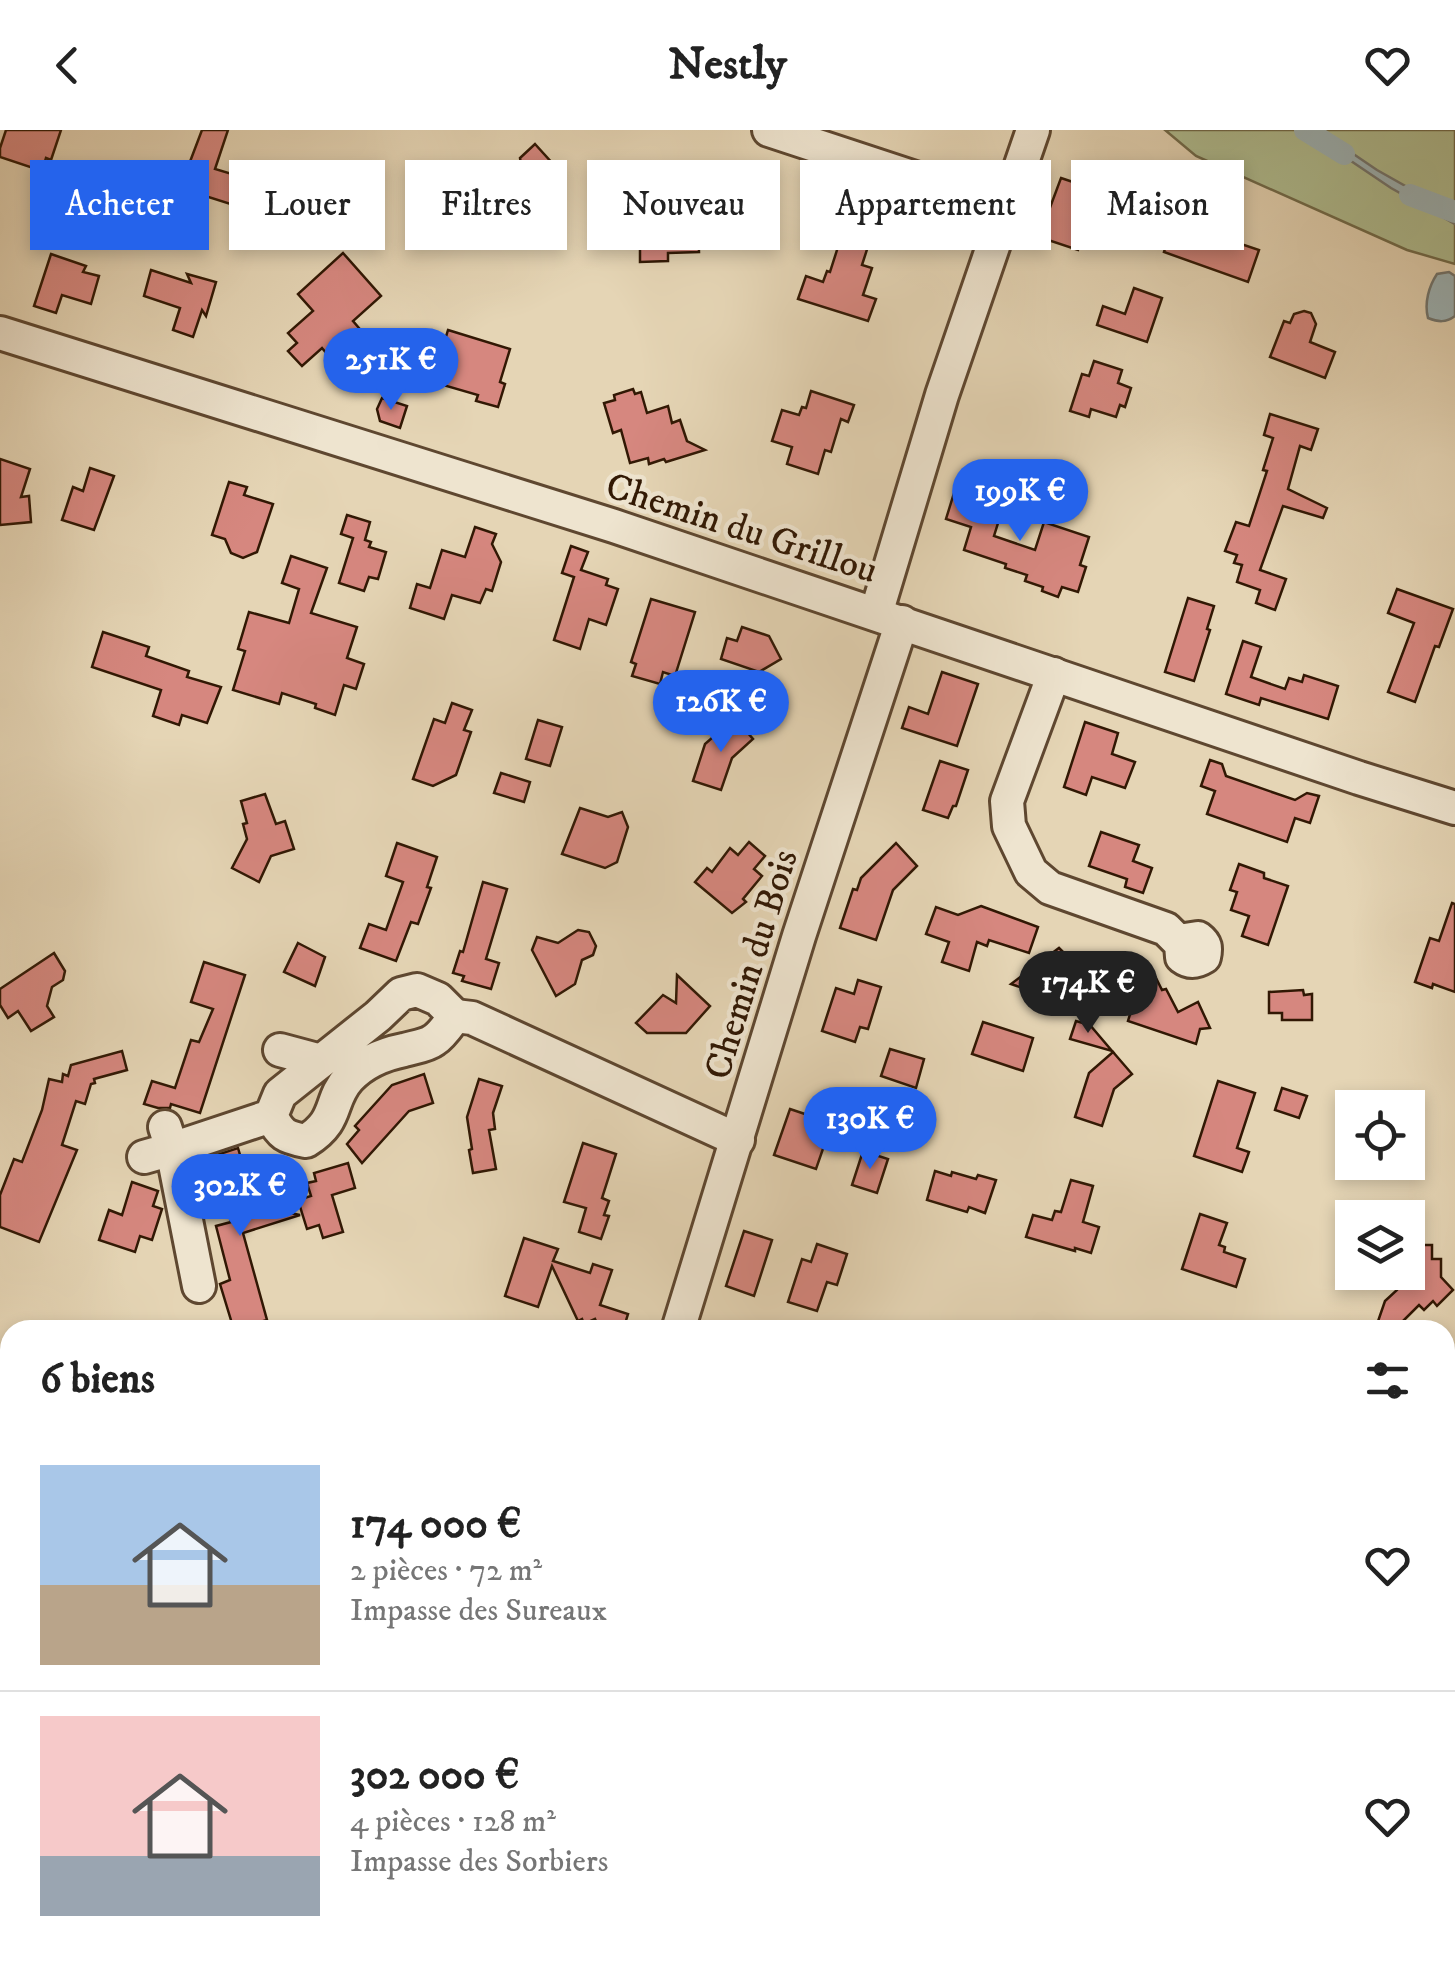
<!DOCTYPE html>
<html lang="fr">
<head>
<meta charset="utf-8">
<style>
  body { margin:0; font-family:"IM FELL DW Pica",serif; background:#f6f6f6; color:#222; height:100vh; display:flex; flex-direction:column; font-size:38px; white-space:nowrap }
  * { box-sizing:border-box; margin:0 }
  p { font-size:32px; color:#767676 }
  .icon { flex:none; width:55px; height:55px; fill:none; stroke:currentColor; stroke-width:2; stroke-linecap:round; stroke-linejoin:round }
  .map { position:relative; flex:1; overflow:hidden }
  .side { position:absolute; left:0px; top:1190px; width:1455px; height:642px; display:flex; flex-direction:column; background:#fff; border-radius:30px 30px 0 0; box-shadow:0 5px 15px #0003 }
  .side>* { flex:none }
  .hud { position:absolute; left:30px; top:30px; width:1395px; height:90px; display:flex; gap:20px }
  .tools { position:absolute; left:1335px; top:960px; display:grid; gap:20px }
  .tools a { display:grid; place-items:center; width:90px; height:90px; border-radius:0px; background:#fff; box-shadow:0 5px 15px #0003; font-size:50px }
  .price { position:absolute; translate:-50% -85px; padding:0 22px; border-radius:35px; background:#2563eb; color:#fff; font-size:32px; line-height:65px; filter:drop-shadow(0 2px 5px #0008) }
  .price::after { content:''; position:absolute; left:50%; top:60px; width:30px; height:22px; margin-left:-15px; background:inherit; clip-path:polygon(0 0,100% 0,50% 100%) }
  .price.active { background:#222; color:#fff }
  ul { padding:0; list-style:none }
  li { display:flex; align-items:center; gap:30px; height:250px; padding:0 40px }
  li+li { border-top:2px solid #e0e0e0 }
  li span { display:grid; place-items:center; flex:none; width:280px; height:200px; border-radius:0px; color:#555 }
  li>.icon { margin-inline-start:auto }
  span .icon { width:120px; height:120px; fill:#fffc; stroke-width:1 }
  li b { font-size:42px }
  h2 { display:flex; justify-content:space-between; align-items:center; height:120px; padding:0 40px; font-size:42px }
  .tag { padding:0 35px; border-radius:0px; background:#fff; box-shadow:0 5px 15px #0003; font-size:35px; line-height:90px }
  .tag.active { background:#2563eb; color:#fff }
  header { display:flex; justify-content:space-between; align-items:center; height:130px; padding:0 40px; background:#fff; font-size:45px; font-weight:700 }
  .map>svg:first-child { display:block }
</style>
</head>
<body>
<header><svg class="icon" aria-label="back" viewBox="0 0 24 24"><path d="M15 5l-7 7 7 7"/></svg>Nestly<svg class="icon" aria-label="heart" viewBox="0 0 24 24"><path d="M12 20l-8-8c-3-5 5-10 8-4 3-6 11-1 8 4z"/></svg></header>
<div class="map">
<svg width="1455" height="1832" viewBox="0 0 1455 1832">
  <rect width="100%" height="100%" fill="#e5d5b5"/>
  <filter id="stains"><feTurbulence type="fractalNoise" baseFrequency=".002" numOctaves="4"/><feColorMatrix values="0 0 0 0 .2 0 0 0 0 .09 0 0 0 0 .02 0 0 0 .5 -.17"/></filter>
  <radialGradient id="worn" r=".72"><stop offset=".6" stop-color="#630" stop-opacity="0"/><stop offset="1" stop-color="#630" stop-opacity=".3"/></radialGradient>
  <g fill="#afbe92" stroke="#706b4b" stroke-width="2.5">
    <polygon points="1165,0 1455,0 1455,134 1407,120 1196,26"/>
    <polygon points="208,1822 482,1823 479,1832 205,1832"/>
  </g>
  <g fill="#9cb5b9" stroke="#717671" stroke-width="2.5">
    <polygon points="1305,0 1318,0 1377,40 1455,84 1455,94 1391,58"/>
    <path d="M1449 142 1455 146V186C1446 193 1438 192 1428 188 1424 173 1429 156 1437 144Z"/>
  </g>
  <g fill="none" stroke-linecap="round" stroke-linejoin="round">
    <g stroke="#9cb5b9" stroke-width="22">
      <polyline points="1305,0 1344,24"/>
      <polyline points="1410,65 1455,82"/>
    </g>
  </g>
  <g fill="#d6877f" stroke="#311804" stroke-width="2.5">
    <polygon points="6,0 61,0 51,30 46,28 42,41 0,27 0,18"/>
    <polygon points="202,0 228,0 215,39 252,50 243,78 180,58"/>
    <polygon points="535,14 553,34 544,42 537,63 559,83 546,96 538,89 528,99 513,85 496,80 503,64 468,53 475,32 523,47 520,28"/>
    <polygon points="702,37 717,56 698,72 699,122 668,123 668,131 640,132 640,110 665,109 665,91 673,66 676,67 680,54"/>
    <polygon points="1061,48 1097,60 1078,120 1039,107"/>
    <polygon points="1173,91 1259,120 1248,152 1164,122"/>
    <polygon points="844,98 871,107 862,135 872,138 863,165 876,169 868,191 798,169 806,146 823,152 827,141 830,142"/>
    <polygon points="343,123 381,166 353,191 359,198 327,224 322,218 302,236 288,221 297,213 288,203 313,181 298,164"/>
    <polygon points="51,124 86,136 83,142 99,146 91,174 62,165 56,183 34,176"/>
    <polygon points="151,140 191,153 187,144 216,152 206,186 202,180 193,207 173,200 180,178 144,166"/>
    <polygon points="1134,158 1162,168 1147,212 1097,195 1103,176 1125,184"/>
    <polygon points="1304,181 1311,183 1316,194 1310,212 1335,222 1325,248 1270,227 1284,191 1290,193 1294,184"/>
    <polygon points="448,200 510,219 500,252 505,254 498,277 476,271 478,265 443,255 454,220 443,217"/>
    <polygon points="1094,231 1122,240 1118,253 1131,258 1125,277 1120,275 1116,287 1091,279 1089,287 1070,281 1082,244 1089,246"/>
    <polygon points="633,259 635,264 641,262 647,283 668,276 672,293 680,290 687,311 705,320 666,332 664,329 649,334 648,328 630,333 621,300 613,303 604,273 615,270 614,265"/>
    <polygon points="811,261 854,275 848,292 841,289 831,322 825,320 818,344 787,334 792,317 772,311 782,280 799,285 802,277 806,278"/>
    <polygon points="382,268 407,276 400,298 380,291 377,279"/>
    <polygon points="1270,284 1318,299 1311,320 1300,316 1288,359 1327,378 1323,388 1283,376 1260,440 1286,449 1275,480 1256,473 1260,460 1237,452 1242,435 1234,433 1237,425 1225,421 1236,392 1249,396 1267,341 1263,340 1273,308 1264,305"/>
    <polygon points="0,329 30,339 21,367 29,366 31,392 0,395"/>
    <polygon points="90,338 114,346 94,400 62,390 73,357 83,361"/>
    <polygon points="958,350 979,357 976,366 1004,374 994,406 1035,420 1044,392 1089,407 1080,435 1086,437 1078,462 1062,457 1058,467 1042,461 1043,457 1025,451 1027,445 1005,438 1006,434 964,420 971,397 946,389"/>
    <polygon points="229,352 247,357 244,365 273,374 257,422 243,428 231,423 225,409 212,405"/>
    <polygon points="347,385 370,392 365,410 371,412 369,417 386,422 378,449 369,447 364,461 339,453 353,408 341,404"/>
    <polygon points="475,397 496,404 492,414 501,432 492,461 486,459 480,473 452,465 444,489 410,478 417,454 430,458 442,420 465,427"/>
    <polygon points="571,416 588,422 581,440 608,449 606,455 618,459 606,495 589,489 580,519 554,510 574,447 562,443"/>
    <polygon points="291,426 327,438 311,483 357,497 347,528 364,534 356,559 344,555 335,585 315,578 316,574 282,563 279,574 233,560 245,521 238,519 249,482 289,493 299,459 282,453"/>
    <polygon points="1397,459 1453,479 1439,517 1435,516 1415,572 1388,562 1414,493 1388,483"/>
    <polygon points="1188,468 1214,476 1207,499 1210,500 1194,551 1165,542"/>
    <polygon points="651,469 695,482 675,546 663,542 660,554 632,546 636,534 631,532"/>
    <polygon points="742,497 769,506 781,529 759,542 721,529 727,508 737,511"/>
    <polygon points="103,502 149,517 146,526 189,541 187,547 221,557 207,593 182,585 179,595 153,586 161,560 92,537"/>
    <polygon points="1243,511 1261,517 1251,547 1285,559 1289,548 1302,552 1304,545 1338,556 1328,589 1261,568 1259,575 1226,564"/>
    <polygon points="942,542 978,554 957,616 902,598 909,577 928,584"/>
    <polygon points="452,573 472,580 464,600 471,602 456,645 433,656 413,649 434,589 445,593"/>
    <polygon points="735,588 753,609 732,628 721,660 693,651 705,614"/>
    <polygon points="538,590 562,597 550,636 526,629"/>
    <polygon points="1085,592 1118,603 1112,624 1135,632 1125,658 1092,647 1086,665 1064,657"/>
    <polygon points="1210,630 1222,634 1226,646 1295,670 1307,663 1319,666 1310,693 1295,688 1287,712 1207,684 1215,661 1201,656"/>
    <polygon points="940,631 968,640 956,676 953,676 948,688 923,680"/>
    <polygon points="501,643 530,652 524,672 494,663"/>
    <polygon points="265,664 276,694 285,691 294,719 271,726 259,752 232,738 247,709 243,694 247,693 241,671"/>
    <polygon points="580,678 608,687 622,682 628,697 617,732 605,738 562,724"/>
    <polygon points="1101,702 1139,715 1133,731 1152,738 1143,763 1125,757 1127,749 1089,736"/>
    <polygon points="749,712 765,726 754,739 762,746 743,769 746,772 732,783 695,752 707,738 712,742 730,718 738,725"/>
    <polygon points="397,713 437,727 427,757 431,758 418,794 411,792 396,831 360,818 369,794 386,800 403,752 386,746"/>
    <polygon points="896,713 917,736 893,760 876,810 840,798 853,759 857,760 861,748"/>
    <polygon points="1239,734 1264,743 1264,748 1288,756 1268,815 1242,806 1249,786 1231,780 1237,762 1230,760"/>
    <polygon points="483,752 507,759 486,829 499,833 491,859 462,851 464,846 453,843 460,821 463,822"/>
    <polygon points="1452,773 1455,774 1455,862 1433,854 1432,858 1415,852 1430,808 1439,811"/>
    <polygon points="981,776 1038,797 1029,823 989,810 987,816 977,812 969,841 942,832 949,812 926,804 936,777 958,785"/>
    <polygon points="578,800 589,802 596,816 593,825 582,830 575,854 556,866 532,820 537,807 558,813"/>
    <polygon points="298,813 325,827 315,856 284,842"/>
    <polygon points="1059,818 1065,824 1073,827 1061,862 1072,875 1011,854"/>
    <polygon points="54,823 65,841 63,850 52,857 47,876 54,887 31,901 18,881 8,888 0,875 0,859"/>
    <polygon points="204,832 245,845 200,983 171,974 170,978 158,978 144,974 152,951 175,958 191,910 199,912 213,879 191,872"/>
    <polygon points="677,845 710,876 686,903 647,903 636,893 663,865 676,873"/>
    <polygon points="1156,848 1162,860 1166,859 1178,882 1198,872 1210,898 1200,899 1196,914 1128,891 1138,858"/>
    <polygon points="858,850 881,857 868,899 860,897 855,912 822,901 836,858 854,864"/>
    <polygon points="1303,860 1304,865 1312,864 1312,890 1282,890 1282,883 1269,883 1269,862"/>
    <polygon points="1076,891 1090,895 1112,921 1070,909"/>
    <polygon points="983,892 1033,908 1023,941 972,924"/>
    <polygon points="890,919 924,929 916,958 881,946"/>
    <polygon points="122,921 127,940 94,949 95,953 91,954 85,974 76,971 62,1015 77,1020 39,1112 0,1097 0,1065 14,1029 22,1032 42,980 49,949 62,952 63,944 68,946 71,935"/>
    <polygon points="1113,922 1132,944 1114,959 1102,996 1075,987 1089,943"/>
    <polygon points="424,944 433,973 409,981 362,1033 347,1014 359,1000 355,996 392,955"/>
    <polygon points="479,949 502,956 493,983 495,999 489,1000 496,1039 473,1043 469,1020 472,1019 467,987"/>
    <polygon points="1218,951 1255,963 1237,1018 1249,1022 1242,1042 1194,1026"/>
    <polygon points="1282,958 1307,966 1299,988 1275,980"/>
    <polygon points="790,979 823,990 816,1010 825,1013 816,1039 774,1025"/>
    <polygon points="583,1013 616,1024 602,1068 609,1071 604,1085 609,1086 601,1109 579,1102 586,1078 564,1072"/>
    <polygon points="238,1018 255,1076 300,1085 243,1103 267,1190 253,1194 255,1200 234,1200 220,1154 230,1150 216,1096 231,1092 218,1047 210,1049 204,1029"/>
    <polygon points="863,1021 888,1029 877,1063 852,1055"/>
    <polygon points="348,1033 355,1058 332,1065 343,1102 323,1108 319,1095 307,1099 298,1070 311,1066 307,1053 316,1051 314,1043"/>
    <polygon points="935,1041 951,1046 952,1042 976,1049 978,1045 996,1050 985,1083 969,1077 967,1082 927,1070"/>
    <polygon points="1071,1050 1093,1056 1083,1092 1099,1097 1091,1123 1075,1118 1075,1121 1026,1107 1033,1085 1052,1090 1055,1081 1061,1082"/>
    <polygon points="132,1052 158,1061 153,1076 162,1079 152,1110 140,1106 135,1122 99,1110 109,1080 122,1085"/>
    <polygon points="1200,1084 1227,1093 1219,1115 1225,1117 1224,1122 1245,1129 1236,1157 1182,1139"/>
    <polygon points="744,1101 772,1110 754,1166 726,1156"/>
    <polygon points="524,1108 558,1119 553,1131 590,1143 593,1134 612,1140 600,1175 628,1184 623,1200 600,1200 595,1189 584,1194 582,1189 578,1191 552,1136 538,1177 505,1166"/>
    <polygon points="817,1114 847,1124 837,1155 827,1152 817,1181 788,1172 802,1129 811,1132"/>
    <polygon points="1408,1115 1432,1115 1432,1129 1441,1129 1441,1147 1453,1160 1437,1176 1433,1171 1424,1180 1419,1175 1403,1191 1400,1200 1375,1200 1385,1171 1397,1160 1397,1142 1408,1142"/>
  </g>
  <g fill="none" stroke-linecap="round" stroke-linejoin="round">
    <defs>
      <g id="minor">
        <polyline points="769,0 1006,78"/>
        <polyline points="0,203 614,396 1359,648 1455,678"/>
        <polyline points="876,484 942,265 1033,0"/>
        <path d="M1054 544 1007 671 1009 696 1031 742 1050 758 1166 799 1181 814 1182 827C1190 833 1196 832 1204 827 1206 818 1206 814 1198 808L1185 810 1181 814"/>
        <polyline points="455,886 472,888 738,1010"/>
        <polyline points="280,920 321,931"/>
        <polyline points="144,1027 172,1019 165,997"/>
        <path d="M199 1156 172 1019 271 986 280 964 378 886 401 864 417 860 438 869 455 886C449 894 442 905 434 910 426 916 414 917 404 920 384 924 364 932 349 948 328 971 340 990 306 1011 285 1007 281 1005 271 986"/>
        <polyline points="678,1200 799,806 902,492"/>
        <polyline points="0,1347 10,1352"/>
        <polyline points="20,1822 40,1832"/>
        <polyline points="772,1822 799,1832"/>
        <polyline points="194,1832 197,1822"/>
        <polyline points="488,1832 490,1822"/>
        <polyline points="1027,1832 1030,1822"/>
      </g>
    </defs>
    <use href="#minor" stroke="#5e4730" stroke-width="38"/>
    <use href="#minor" stroke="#eee4cf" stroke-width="32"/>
  </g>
  <g text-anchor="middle" stroke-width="9" stroke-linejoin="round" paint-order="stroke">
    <g font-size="38" fill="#311804" stroke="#eee4cf">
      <text transform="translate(742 397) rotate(18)" y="13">Chemin du Grillou</text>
      <text transform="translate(750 834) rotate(-73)" y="13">Chemin du Bois</text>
    </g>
  </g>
  <rect width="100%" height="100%" filter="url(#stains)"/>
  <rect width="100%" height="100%" fill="url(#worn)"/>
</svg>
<div class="tools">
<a><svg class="icon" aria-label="locate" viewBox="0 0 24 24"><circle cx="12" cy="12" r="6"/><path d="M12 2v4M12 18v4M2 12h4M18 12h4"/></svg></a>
<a><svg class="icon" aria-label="layers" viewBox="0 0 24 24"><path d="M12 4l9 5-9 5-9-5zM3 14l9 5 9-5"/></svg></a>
</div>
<b class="price" style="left:391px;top:283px">251K €</b>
<b class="price" style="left:1020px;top:414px">199K €</b>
<b class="price" style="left:721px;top:625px">126K €</b>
<b class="price active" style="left:1088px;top:906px">174K €</b>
<b class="price" style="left:870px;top:1042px">130K €</b>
<b class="price" style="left:240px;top:1109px">302K €</b>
<div class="hud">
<a class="tag active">Acheter</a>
<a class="tag">Louer</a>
<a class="tag">Filtres</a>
<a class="tag">Nouveau</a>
<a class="tag">Appartement</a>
<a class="tag">Maison</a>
</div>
<section class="side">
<h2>6 biens<svg class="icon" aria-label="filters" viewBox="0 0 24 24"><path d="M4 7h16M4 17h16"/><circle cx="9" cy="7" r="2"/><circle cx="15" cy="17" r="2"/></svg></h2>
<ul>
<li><span style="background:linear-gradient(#a9c7e8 60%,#b9a48a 0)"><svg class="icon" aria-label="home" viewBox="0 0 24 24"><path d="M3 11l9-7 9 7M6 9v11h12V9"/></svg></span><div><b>174 000 €</b><p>2 pièces · 72 m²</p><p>Impasse des Sureaux</p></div><svg class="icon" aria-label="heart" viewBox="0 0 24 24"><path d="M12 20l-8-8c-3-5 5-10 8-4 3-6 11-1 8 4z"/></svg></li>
<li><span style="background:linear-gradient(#f6c9c9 70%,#9aa5b1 0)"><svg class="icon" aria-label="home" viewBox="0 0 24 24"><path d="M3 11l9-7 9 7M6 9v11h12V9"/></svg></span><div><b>302 000 €</b><p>4 pièces · 128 m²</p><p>Impasse des Sorbiers</p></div><svg class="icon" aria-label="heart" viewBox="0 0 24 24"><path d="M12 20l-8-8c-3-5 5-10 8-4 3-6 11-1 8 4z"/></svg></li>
</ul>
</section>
</div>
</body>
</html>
